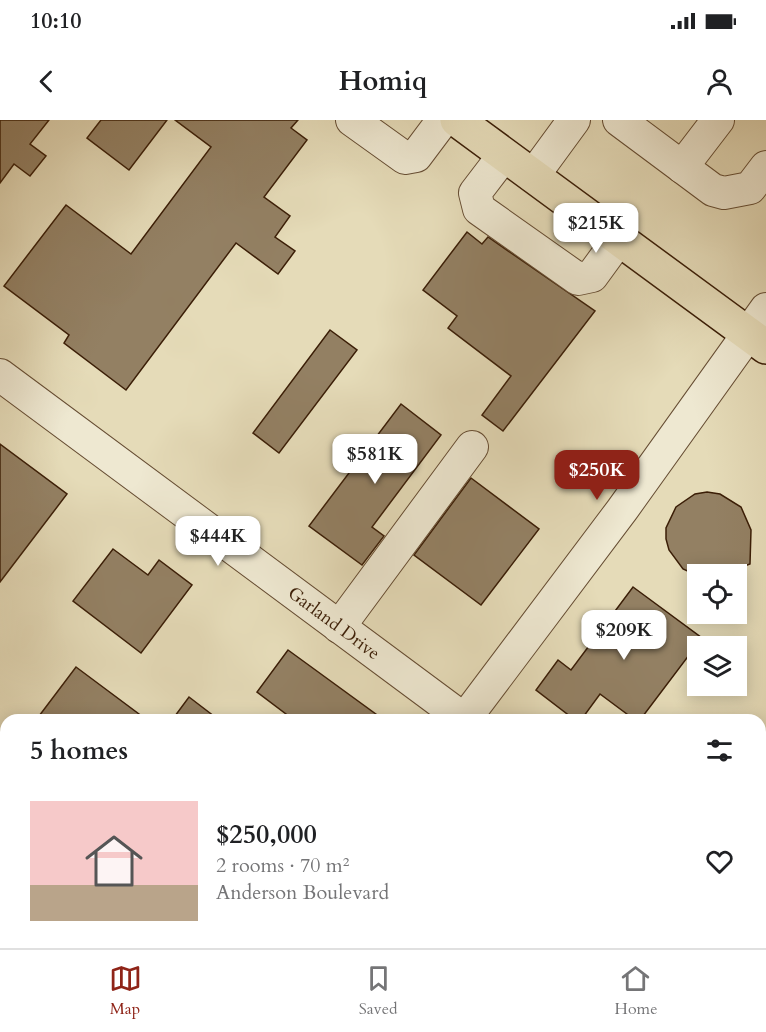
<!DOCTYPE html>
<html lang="en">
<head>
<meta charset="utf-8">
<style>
  body { margin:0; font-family:Cardo,serif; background:#f6f6f6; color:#202124; height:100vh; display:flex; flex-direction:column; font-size:22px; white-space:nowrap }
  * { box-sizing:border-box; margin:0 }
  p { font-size:20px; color:#757577 }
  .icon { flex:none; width:33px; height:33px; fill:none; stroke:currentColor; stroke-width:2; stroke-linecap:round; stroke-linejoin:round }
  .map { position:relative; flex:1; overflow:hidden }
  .sheet { position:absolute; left:0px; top:594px; width:766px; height:234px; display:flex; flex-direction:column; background:#fff; border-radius:18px 18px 0 0; box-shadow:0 3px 15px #0003 }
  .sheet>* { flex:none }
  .buttons { position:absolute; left:687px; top:444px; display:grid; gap:12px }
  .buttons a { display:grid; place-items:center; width:60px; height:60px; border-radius:0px; background:#fff; box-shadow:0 3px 15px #0003; font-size:30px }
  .price { position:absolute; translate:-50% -51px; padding:0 14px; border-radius:12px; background:#fff; color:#222; font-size:20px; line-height:39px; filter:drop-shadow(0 2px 3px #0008) }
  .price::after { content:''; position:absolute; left:50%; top:36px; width:18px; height:14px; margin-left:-9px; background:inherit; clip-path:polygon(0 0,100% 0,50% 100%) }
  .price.on { background:#8f2418; color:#fff }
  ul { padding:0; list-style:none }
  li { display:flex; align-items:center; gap:18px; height:150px; padding:0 30px }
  li span { display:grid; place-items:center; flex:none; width:168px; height:120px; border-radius:0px; color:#555 }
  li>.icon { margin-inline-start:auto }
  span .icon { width:72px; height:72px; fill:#fffc; stroke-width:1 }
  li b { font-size:26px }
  h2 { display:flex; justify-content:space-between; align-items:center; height:72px; padding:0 30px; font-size:26px }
  .status { display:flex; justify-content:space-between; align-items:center; height:42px; padding:0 30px; background:#fff; direction:ltr }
  .status svg { height:16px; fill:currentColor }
  header { display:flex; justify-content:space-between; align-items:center; height:78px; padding:0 30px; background:#fff; font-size:27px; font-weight:700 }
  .tabs { display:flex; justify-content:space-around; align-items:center; height:84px; border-top:2px solid #e0e0e0; background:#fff; font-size:16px; color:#757577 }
  .tabs a { display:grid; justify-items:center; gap:3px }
  .tabs .on { color:#8f2418 }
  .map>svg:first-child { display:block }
</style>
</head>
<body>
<div class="status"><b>10:10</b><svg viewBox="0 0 49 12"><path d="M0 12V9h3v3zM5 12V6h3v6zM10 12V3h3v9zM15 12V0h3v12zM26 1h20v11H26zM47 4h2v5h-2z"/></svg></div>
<header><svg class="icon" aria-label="back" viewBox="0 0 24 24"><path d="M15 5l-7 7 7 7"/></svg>Homiq<svg class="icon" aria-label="person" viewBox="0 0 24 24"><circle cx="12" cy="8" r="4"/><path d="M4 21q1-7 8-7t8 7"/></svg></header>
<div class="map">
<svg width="766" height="828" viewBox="0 0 766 828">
  <rect width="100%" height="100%" fill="#e5dbb8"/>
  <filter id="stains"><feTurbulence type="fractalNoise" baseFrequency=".00333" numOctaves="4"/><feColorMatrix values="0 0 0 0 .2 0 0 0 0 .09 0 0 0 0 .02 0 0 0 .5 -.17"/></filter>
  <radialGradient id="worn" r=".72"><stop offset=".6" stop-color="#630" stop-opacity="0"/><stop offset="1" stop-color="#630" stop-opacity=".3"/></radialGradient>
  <g fill="#938063" stroke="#3b1e07" stroke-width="1.5">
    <polygon points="0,0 49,0 30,24 46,36 30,56 14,44 0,63"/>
    <polygon points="101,0 167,0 129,50 87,18"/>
    <polygon points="175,0 298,0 291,8 307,20 264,77 290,96 275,117 295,131 278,154 236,123 126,270 64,223 69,215 4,166 66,85 131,134 211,27"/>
    <polygon points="467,112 482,124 488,117 595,191 503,311 482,295 511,256 448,208 457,196 423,170"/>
    <polygon points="330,210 357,230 279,333 253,313"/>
    <polygon points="401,284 441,315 372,407 384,416 362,445 309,406"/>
    <polygon points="0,324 67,374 0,462"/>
    <polygon points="471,358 539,409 481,485 414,435"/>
    <polygon points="707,372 720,374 741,387 751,410 750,444 723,454 694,454 683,449 669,430 666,419 666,408 676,387 695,374"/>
    <polygon points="113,429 148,455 159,440 192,465 141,533 73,481"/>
    <polygon points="633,467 702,518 640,600 635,600 600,574 581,600 575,600 536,570 558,540 571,550"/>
    <polygon points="288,530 384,600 294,600 257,572"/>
    <polygon points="76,547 147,600 36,600"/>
    <polygon points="189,577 219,600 172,600"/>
  </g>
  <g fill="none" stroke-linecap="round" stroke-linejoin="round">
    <defs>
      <g id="minor">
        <polyline points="352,0 405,38 416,36 443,0"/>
        <polyline points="619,0 713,70 724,73 750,68 766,47"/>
        <polyline points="504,35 475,73 479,89 578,159 592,156 619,119"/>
        <polyline points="682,47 718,0"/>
        <polyline points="533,56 574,0"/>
        <path id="s1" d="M0 255 465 600"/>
        <polyline points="339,507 472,327"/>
        <polyline points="464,600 622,390 766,189"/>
        <polyline points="0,691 6,683"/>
        <polyline points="757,822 764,828"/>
        <polyline points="29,828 33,822"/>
        <polyline points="292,828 297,822"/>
      </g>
      <polyline id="major" points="457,0 766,227"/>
    </defs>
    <use href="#minor" stroke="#664d33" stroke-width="34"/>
    <use href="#major" stroke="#3b1e07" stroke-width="36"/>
    <use href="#minor" stroke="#eee8d1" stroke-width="32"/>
    <use href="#major" stroke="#e5dbb8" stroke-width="33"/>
  </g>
  <g text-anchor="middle" stroke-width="4.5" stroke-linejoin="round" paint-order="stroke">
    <g font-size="18" fill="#3b1e07" stroke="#eee8d1">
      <text dy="6" stroke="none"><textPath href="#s1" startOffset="416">Garland Drive</textPath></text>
    </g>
  </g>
  <rect width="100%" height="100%" filter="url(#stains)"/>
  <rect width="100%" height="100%" fill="url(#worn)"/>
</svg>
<div class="buttons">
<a><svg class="icon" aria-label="locate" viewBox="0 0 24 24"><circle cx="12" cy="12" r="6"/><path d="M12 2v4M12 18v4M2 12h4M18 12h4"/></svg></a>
<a><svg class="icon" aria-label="layers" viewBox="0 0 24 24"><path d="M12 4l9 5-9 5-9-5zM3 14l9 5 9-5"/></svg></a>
</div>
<b class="price" style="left:596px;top:134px">$215K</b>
<b class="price" style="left:375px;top:365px">$581K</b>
<b class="price on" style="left:597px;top:381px">$250K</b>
<b class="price" style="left:218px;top:447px">$444K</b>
<b class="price" style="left:624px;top:541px">$209K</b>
<section class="sheet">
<h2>5 homes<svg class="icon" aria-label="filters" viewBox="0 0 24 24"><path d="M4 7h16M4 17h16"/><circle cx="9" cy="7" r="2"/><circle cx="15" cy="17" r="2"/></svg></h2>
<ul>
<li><span style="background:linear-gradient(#f6c9c9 70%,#b9a48a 0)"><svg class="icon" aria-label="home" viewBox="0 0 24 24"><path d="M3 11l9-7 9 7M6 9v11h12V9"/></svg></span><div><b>$250,000</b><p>2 rooms · 70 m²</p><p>Anderson Boulevard</p></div><svg class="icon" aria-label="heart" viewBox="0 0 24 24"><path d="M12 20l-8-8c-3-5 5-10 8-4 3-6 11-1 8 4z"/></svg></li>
</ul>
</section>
</div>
<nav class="tabs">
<a class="on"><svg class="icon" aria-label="map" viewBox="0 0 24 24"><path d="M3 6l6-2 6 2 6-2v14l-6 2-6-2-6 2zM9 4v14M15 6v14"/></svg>Map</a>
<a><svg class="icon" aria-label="saved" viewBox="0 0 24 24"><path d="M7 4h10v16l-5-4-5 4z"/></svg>Saved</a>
<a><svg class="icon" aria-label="home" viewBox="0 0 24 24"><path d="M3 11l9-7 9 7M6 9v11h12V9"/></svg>Home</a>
</nav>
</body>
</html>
